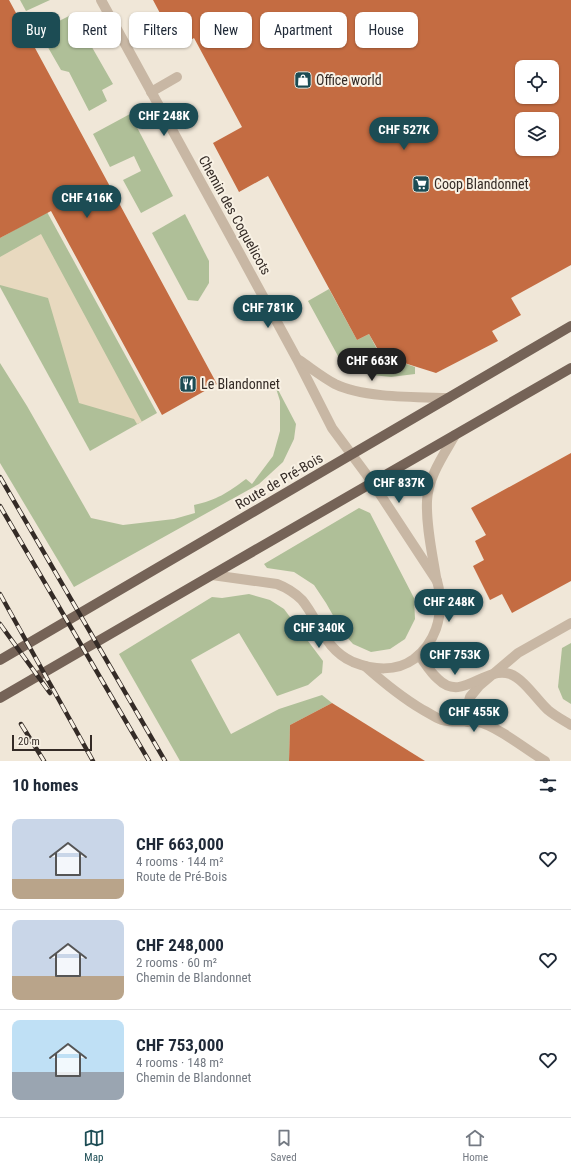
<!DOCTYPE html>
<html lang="en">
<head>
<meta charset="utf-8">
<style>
  body { margin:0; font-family:"Roboto Condensed",sans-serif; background:#f2f2f3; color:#1f2937; height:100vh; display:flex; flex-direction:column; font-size:15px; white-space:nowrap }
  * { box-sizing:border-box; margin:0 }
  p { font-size:13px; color:#747a83 }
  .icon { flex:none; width:22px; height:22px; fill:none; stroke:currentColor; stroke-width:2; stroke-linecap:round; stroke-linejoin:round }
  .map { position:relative; height:761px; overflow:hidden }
  .details { display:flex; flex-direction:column; background:#fff; flex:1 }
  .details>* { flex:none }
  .guide { position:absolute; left:12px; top:12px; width:547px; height:36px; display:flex; gap:8px }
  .tools { position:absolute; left:515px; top:60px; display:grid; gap:8px }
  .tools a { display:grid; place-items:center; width:44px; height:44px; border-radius:8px; background:#fff; box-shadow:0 1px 3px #0004; font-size:20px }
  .scale { position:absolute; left:12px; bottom:10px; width:80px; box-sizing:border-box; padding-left:4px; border:2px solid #342b26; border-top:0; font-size:11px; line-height:14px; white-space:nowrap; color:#342b26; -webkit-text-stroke:3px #f8f1e4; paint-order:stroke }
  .price { position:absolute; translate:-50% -34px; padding:0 9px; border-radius:14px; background:#1c4c54; color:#fff; font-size:13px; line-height:26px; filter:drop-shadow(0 1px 2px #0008) }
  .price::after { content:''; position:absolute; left:50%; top:24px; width:12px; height:9px; margin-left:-6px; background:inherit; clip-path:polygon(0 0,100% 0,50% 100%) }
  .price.active { background:#222; color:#fff }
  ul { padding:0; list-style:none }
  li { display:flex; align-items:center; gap:12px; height:100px; padding:0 12px }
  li+li { border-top:1px solid #e0e1e3 }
  li span { display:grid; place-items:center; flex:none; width:112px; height:80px; border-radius:8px; color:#555 }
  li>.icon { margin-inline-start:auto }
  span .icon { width:48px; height:48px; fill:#fffc; stroke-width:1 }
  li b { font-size:17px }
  h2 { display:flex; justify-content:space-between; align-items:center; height:48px; padding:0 12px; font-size:17px }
  .chip { padding:0 14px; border-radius:8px; background:#fff; box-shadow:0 1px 3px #0004; font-size:14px; line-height:36px }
  .chip.active { background:#1c4c54; color:#fff }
  .dock { display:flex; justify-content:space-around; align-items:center; height:56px; border-top:1px solid #e0e1e3; background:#fff; font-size:11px; color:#747a83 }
  .dock a { display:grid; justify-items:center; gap:2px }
  .dock .active { color:#1c4c54 }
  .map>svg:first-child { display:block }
</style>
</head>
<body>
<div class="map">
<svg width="571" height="761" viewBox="0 0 571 761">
  <rect width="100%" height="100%" fill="#f0e7d8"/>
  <g fill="#afbf98">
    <polygon points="20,0 50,0 26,11"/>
    <polygon points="73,14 113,84 102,90 107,101 89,111 69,72 61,70 42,37 45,28"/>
    <polygon points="130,114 173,196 141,213 123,180 141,171 134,156 110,167 93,134"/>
    <polygon points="47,212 157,413 90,451 0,287 0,238"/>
    <polygon points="185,214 209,261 209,283 198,301 188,300 152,233"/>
    <polygon points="329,289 357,340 369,334 380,355 391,350 398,361 415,367 415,374 391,377 372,375 344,367 308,301"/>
    <path d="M0 363 27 406 91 518 123 525 174 519 195 513 194 505C217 500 227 493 246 479L252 484 273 456 280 431V401L274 382 296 424 294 439 283 462 259 484 74 587 0 463Z"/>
    <polygon points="359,508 370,513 414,598 415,619 405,639 390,649 371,652 353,644 343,633 326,603 314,585 294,572 267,568 264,564"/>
    <polygon points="249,594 270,600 284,609 323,661 322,673 308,685 277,696 239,633 191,660 231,734 279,709 322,695 332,703 290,725 289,761 180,761 119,654 212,597 222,598"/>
    <polygon points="571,643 571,704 563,699 558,687 562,648"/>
  </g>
  <polygon fill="#e8d9bf" points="41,234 142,422 137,424 134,419 79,403 48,298 0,285 0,257"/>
  <g fill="#c46c42" fill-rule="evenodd">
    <polygon points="0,0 9,0 217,384 162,415 51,211 0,238"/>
    <path d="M153 0H571V265L511 298 521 315 492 331 498 341 436 373 398 361 391 350 381 355 369 334 357 340 268 176 239 192 213 143 242 127 194 38 178 47ZM522 67H552V97H522ZM522 119H552V149H522Z"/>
    <polygon points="571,453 571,581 512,613 502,594 490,600 473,566 484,560 475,541 486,535 471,508"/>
    <polygon points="332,703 425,761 289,761 290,725"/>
  </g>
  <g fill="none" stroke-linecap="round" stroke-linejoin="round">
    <g stroke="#c8b7a4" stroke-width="10">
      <polyline points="151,92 177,77"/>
      <polyline points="467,722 466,712 470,697 479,686 518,653 571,623"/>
    </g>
    <g stroke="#c8b7a4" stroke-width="10">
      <polyline points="101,0 227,230 297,359 332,428 372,482 437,581"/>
      <path d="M299 360C311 368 322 377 335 384 363 398 416 397 448 398"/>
      <path d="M212 575 277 584C285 587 295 593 302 600 320 622 324 649 353 662 373 670 396 672 414 659 435 643 443 618 439 591 439 586 437 582 436 577 432 552 426 526 427 501 428 477 443 456 455 435"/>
      <path d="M419 655C425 663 430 672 438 679 462 703 483 666 510 674 524 679 537 700 548 710 555 716 563 720 571 725"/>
      <path d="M365 666C384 683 401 697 423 710 429 713 436 718 442 720 455 724 469 719 482 723 501 729 527 750 545 761"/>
    </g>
    <g stroke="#756357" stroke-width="10">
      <polyline points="0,660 571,326"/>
      <polyline points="0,698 212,575 571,368"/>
    </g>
    <defs>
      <g id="rail">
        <polyline points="0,477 165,761"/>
        <polyline points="0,506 149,761"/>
        <polyline points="0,594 93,761"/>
        <polyline points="0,624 50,693"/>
        <polyline points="21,724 44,761"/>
      </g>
    </defs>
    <use href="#rail" stroke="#342b26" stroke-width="4.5"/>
    <use href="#rail" stroke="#f8f1e4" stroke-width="3" stroke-dasharray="9" stroke-linecap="butt"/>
  </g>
  <defs>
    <symbol id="shop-square" viewBox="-11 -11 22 22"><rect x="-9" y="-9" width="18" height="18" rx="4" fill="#1c4c54" stroke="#f8f1e4"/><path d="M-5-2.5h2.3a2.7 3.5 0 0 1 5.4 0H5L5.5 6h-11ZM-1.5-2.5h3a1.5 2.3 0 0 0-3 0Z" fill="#fff"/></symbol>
    <symbol id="supermarket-square" viewBox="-11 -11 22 22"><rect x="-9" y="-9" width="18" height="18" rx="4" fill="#1c4c54" stroke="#f8f1e4"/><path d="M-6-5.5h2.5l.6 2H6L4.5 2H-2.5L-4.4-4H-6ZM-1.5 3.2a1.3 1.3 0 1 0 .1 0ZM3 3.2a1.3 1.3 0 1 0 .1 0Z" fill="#fff"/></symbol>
    <symbol id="restaurant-square" viewBox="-11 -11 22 22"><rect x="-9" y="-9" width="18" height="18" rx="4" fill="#1c4c54" stroke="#f8f1e4"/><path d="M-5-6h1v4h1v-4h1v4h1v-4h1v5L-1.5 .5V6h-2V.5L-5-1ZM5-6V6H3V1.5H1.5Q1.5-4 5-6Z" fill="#fff"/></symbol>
  </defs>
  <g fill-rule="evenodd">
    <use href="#shop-square" x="293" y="70" width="20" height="20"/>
    <use href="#supermarket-square" x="411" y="174" width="20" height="20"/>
    <use href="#restaurant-square" x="178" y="374" width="20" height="20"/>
  </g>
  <g text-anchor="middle" stroke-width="4" stroke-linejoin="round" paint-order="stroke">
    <g font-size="14" fill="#342b26" stroke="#f8f1e4" text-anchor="start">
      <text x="316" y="85">Office world</text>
      <text x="434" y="189">Coop Blandonnet</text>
      <text x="201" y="389">Le Blandonnet</text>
    </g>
    <g font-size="14" fill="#342b26" stroke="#f8f1e4">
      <text transform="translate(235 215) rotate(61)" y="5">Chemin des Coquelicots</text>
      <text transform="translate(279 481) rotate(-30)" y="5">Route de Pré-Bois</text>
    </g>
  </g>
</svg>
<div class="tools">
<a><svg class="icon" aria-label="locate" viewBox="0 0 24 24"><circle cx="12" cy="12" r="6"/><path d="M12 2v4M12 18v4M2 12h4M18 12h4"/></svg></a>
<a><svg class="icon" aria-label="layers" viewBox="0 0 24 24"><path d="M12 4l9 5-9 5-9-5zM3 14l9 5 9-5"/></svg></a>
</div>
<div class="scale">20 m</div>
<b class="price" style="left:164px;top:137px">CHF 248K</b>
<b class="price" style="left:404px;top:151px">CHF 527K</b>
<b class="price" style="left:87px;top:219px">CHF 416K</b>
<b class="price" style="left:268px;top:329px">CHF 781K</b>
<b class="price active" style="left:372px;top:382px">CHF 663K</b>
<b class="price" style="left:399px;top:504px">CHF 837K</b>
<b class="price" style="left:449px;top:623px">CHF 248K</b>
<b class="price" style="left:319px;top:649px">CHF 340K</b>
<b class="price" style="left:455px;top:676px">CHF 753K</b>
<b class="price" style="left:474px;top:733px">CHF 455K</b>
<div class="guide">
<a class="chip active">Buy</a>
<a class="chip">Rent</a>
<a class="chip">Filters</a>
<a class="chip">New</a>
<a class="chip">Apartment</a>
<a class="chip">House</a>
</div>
</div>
<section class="details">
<h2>10 homes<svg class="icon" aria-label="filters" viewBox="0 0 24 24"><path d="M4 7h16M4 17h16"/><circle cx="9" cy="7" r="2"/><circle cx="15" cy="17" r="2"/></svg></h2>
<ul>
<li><span style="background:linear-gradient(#c9d6e8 75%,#b9a48a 0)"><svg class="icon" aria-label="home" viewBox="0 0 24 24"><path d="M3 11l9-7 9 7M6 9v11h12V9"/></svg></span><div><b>CHF 663,000</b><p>4 rooms · 144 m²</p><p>Route de Pré-Bois</p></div><svg class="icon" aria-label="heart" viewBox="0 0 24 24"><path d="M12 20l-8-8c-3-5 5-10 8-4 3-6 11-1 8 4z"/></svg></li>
<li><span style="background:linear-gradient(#c9d6e8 70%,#b9a48a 0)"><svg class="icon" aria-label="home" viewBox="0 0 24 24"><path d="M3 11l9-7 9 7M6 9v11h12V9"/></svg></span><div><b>CHF 248,000</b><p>2 rooms · 60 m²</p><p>Chemin de Blandonnet</p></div><svg class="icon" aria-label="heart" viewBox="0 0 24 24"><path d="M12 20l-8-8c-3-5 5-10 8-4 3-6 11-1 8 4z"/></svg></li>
<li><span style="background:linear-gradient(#bfe0f5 65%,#9aa5b1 0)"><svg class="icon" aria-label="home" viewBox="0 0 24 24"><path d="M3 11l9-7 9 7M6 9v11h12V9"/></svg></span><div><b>CHF 753,000</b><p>4 rooms · 148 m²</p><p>Chemin de Blandonnet</p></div><svg class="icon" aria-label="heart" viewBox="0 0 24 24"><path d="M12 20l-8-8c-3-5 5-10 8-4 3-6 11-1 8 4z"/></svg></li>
</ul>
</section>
<nav class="dock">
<a class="active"><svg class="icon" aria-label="map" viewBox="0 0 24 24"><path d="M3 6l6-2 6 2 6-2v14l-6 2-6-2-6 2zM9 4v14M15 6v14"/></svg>Map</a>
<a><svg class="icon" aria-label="saved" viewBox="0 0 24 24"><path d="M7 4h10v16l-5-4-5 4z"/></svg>Saved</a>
<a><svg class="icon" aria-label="home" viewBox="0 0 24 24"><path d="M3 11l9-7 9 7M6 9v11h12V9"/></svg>Home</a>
</nav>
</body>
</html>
